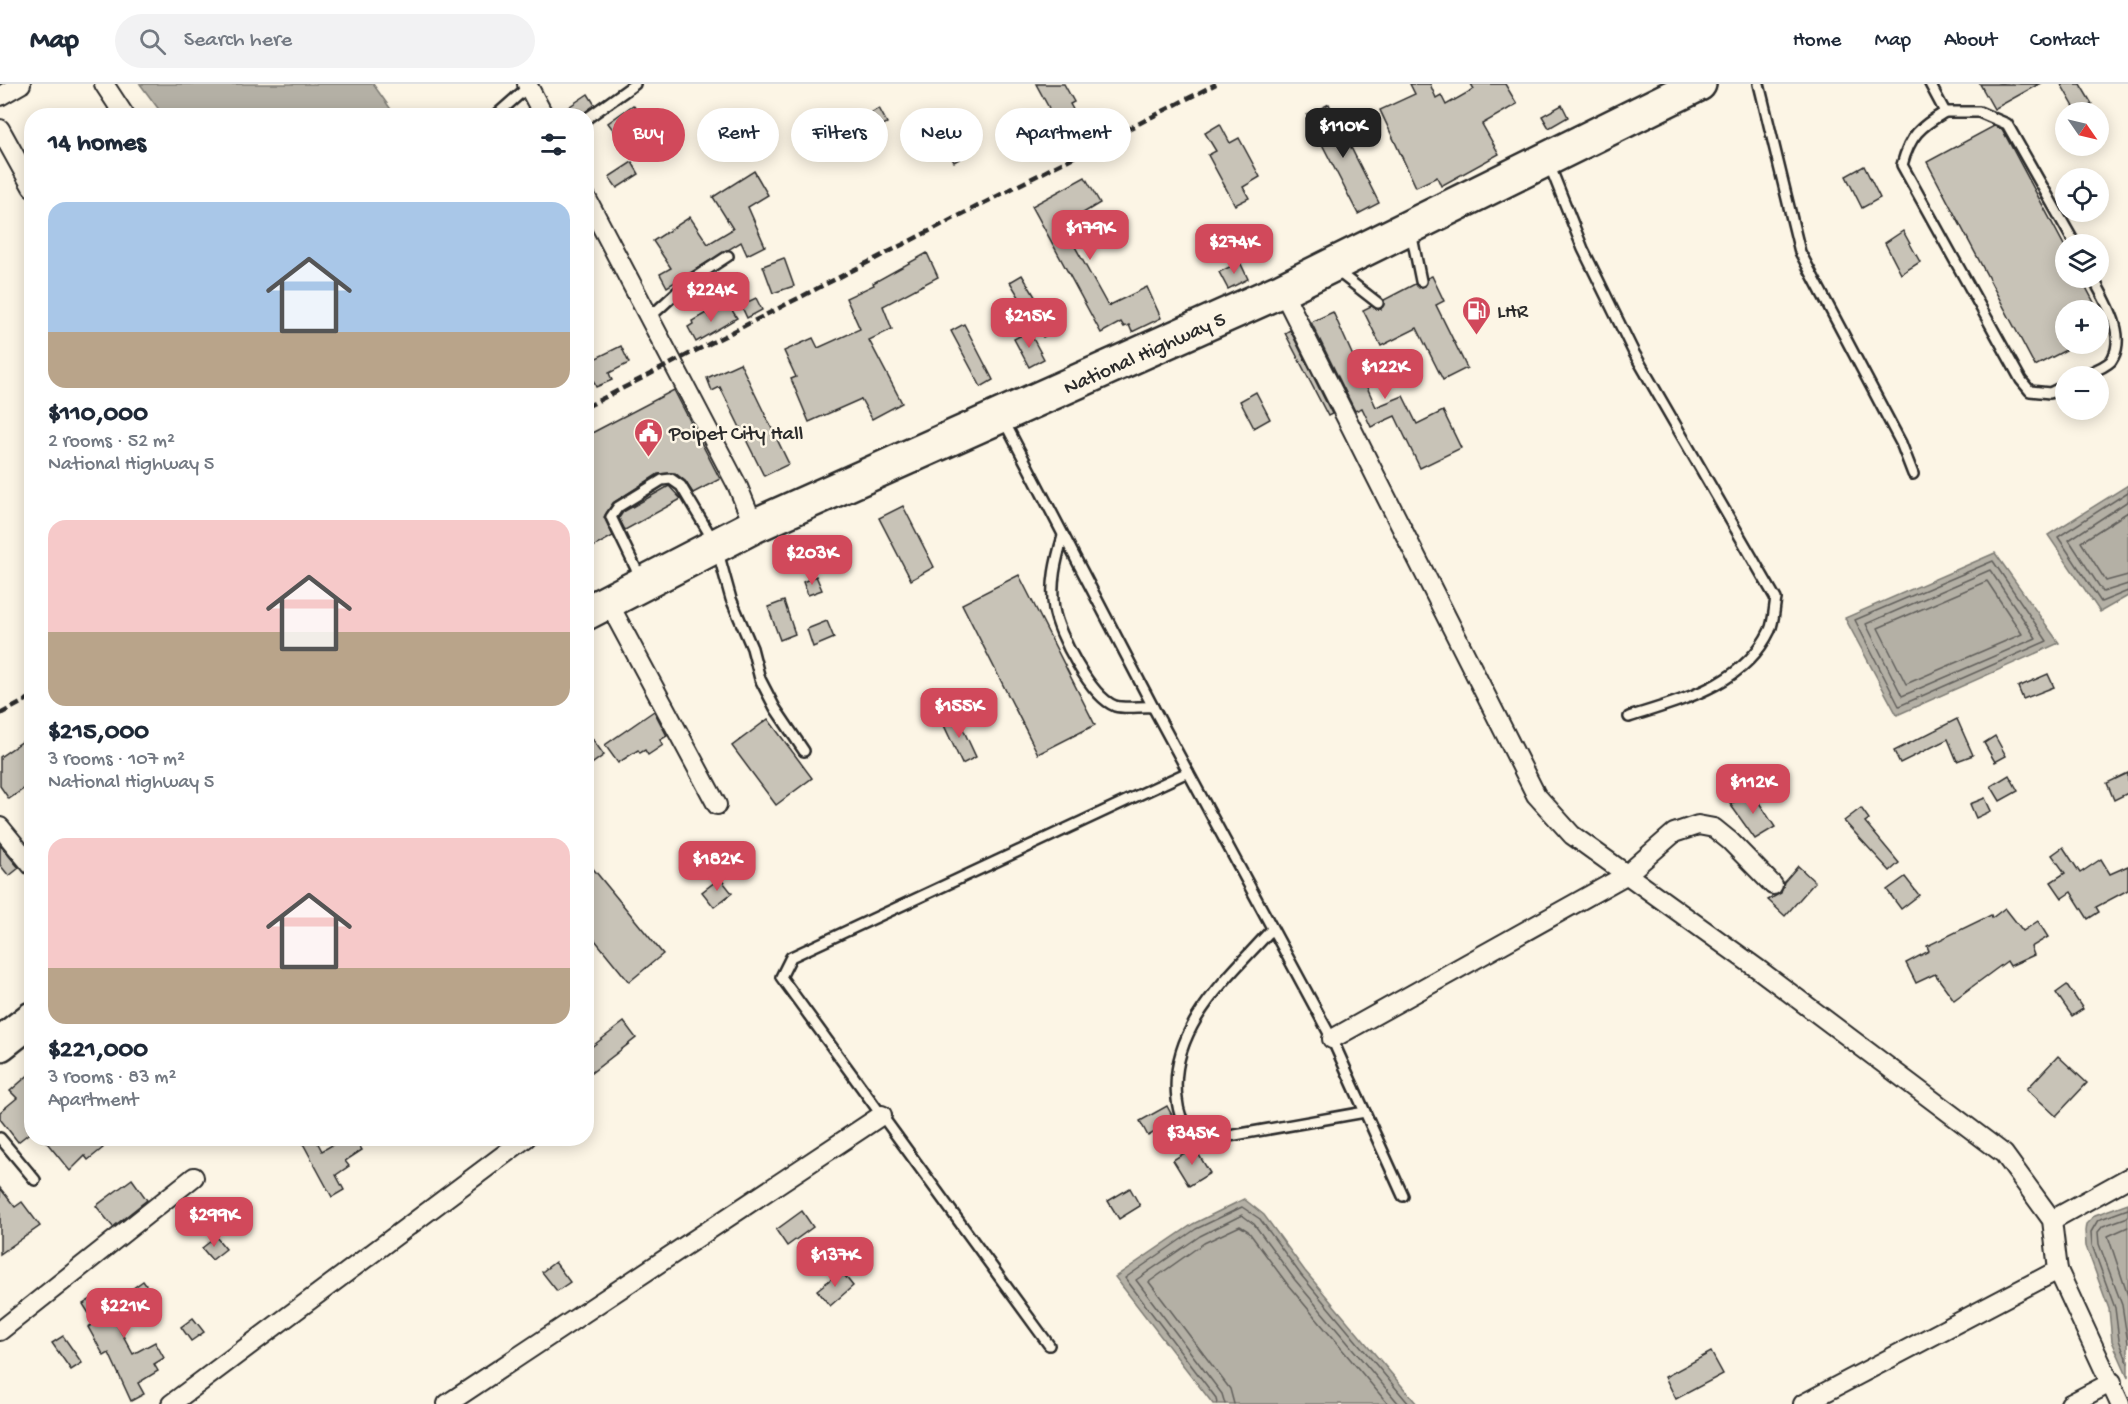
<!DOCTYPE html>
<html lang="en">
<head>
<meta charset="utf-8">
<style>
  body { margin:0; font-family:"Gochi Hand",sans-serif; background:#f2f2f3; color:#1f2937; height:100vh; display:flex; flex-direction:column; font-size:22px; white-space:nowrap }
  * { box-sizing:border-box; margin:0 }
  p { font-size:20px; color:#747a83 }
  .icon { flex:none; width:33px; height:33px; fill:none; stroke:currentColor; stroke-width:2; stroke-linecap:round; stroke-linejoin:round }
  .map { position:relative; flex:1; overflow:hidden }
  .details { position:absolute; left:24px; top:24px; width:570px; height:1038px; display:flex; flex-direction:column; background:#fff; border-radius:24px; box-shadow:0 3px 15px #0003 }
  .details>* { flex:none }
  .top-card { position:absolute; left:612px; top:24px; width:570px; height:54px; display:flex; gap:12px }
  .needle { width:39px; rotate:124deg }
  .tools { position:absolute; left:2055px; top:18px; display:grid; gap:12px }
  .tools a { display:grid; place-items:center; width:54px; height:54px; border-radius:50%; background:#fff; box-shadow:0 3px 15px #0003; font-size:30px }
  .price { position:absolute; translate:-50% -51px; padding:0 14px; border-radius:12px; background:#d1495b; color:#fff; font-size:20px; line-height:39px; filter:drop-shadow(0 2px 3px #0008) }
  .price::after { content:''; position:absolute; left:50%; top:36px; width:18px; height:14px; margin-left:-9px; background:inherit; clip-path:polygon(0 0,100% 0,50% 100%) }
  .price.selected { background:#222; color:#fff }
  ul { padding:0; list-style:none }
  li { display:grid; align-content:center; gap:12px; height:318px; padding:0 24px }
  li span { display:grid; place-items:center; height:186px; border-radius:18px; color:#555 }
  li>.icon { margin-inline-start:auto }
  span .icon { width:108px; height:108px; fill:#fffc; stroke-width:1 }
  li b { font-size:26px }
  h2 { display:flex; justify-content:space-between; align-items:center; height:72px; padding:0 24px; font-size:26px }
  .chip { padding:0 21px; border-radius:27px; background:#fff; box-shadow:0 3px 15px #0003; font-size:21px; line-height:54px }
  .chip.selected { background:#d1495b; color:#fff }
  header { display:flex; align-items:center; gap:36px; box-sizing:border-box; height:84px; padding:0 30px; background:#fff; border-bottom:2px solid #e0e1e3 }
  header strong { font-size:28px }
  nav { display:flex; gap:33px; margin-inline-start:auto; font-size:21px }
  .search { width:420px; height:54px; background:#f2f2f3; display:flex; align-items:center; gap:15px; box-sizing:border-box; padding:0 21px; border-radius:33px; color:#747a83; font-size:22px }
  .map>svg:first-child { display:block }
</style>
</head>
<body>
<header>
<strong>Map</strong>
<div class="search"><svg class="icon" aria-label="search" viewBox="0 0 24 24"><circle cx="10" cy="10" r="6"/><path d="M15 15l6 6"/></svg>Search here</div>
<nav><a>Home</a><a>Map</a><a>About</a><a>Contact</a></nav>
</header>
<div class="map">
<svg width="2128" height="1320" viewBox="0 0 2128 1320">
  <rect width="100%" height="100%" fill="#fcf5e5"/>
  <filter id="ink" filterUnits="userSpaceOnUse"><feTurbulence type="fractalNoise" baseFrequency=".0167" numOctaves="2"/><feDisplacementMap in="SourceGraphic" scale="12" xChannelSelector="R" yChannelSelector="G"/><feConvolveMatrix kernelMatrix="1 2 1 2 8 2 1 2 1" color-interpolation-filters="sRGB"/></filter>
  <g filter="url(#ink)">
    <g fill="#b4b0a5" stroke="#7d7b74" stroke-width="1.5">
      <polygon points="140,0 373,0 395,31 163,31"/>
      <polygon points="2128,401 2128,512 2100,528 2048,451"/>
      <polygon points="1995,469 2059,559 1897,631 1845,534"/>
      <polygon points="1244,1115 1264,1131 1305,1187 1417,1320 1213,1320 1115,1193 1193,1140"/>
      <polygon points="2128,1119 2128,1293 2112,1257 2109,1225 2086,1162 2085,1147 2086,1140 2095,1131"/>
    </g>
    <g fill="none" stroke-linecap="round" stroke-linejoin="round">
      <g stroke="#62605c" stroke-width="1.5">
        <polyline points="2128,408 2058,453 2101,518 2128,507"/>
        <polyline points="2128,417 2069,456 2103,508 2128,500"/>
        <polyline points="2128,428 2081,458 2106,497 2128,491"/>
        <polygon points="1993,477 2047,557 1899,622 1855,536"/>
        <polygon points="1990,486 2036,554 1902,612 1866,540"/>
        <polygon points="1987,497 2022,550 1906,600 1878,544"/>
        <polyline points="2128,1125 2098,1136 2091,1148 2092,1161 2115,1224 2119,1256 2128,1279"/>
        <polyline points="2128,1133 2103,1142 2098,1148 2099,1160 2122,1221 2128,1259"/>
        <polyline points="2128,1143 2108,1152 2128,1212"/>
        <polyline points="1217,1320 1216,1314 1125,1194 1196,1145 1242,1123 1260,1135 1301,1191 1409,1320"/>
        <polyline points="1225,1320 1222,1310 1136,1196 1200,1152 1242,1131 1254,1140 1295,1196 1399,1320"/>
        <polyline points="1234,1320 1230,1305 1149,1198 1204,1159 1240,1142 1248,1147 1288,1201 1388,1320"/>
      </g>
    </g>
    <g fill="#c8c3b7" stroke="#2b2b2b" stroke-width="1.5">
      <polygon points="1036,0 1064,0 1074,18 1070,20 1075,29 1057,39 1055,36 1015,63 1008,52 1049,24"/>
      <polygon points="1410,0 1430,0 1436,14 1441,11 1446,21 1474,5 1471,0 1505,0 1517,20 1482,40 1499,70 1441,102 1437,93 1416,103 1380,26 1415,10"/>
      <polygon points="1980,0 2039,0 1994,25"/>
      <polygon points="2061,0 2080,0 2092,20 2077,28"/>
      <polygon points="588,10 595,21 580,32 555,32"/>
      <polygon points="1329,20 1379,119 1358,130 1307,31"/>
      <polygon points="633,21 652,47 627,65 608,39"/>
      <polygon points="1562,21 1568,33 1549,44 1542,32"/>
      <polygon points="879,24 887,39 872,47 864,33"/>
      <polygon points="954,35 972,68 954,78 936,46"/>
      <polygon points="1220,40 1230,59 1239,54 1260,93 1243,103 1249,114 1235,121 1208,71 1216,67 1205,49"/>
      <polygon points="1994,42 2002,45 2066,165 2066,194 2081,194 2098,226 2066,226 2066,266 2035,282 1927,78"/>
      <polygon points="632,78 639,90 617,104 609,93"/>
      <polygon points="1864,82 1880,114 1862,124 1846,92"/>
      <polygon points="754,87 768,111 748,123 765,162 747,171 741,158 667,203 660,190 671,184 653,157 690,133 708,160 733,145 713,113"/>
      <polygon points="1085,93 1100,119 1063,141 1108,222 1147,203 1161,234 1132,248 1129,241 1124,243 1121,238 1101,249 1032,122"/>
      <polygon points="1903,147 1920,178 1901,190 1885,159"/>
      <polygon points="927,169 938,193 883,222 892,245 869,256 902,319 872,335 861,315 809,338 791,295 796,293 784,267 813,254 818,264 860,245 846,214 874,201 873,199"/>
      <polygon points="784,174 794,202 773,209 763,182"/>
      <polygon points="1240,178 1248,195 1228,205 1219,188"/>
      <polygon points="1022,191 1055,246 1043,253 1010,198"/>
      <polygon points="1432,192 1444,217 1436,221 1467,284 1443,296 1417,244 1381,262 1363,226 1371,222 1381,225 1384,216 1415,200 1419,204 1425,202 1427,194"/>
      <polygon points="756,214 762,226 747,234 741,221"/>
      <polygon points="728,220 737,234 696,258 688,243 693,240 692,237 706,229 709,233"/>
      <polygon points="1333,228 1376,323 1403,312 1417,340 1443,327 1461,364 1420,384 1395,332 1371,343 1362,324 1355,327 1311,238"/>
      <polygon points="964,240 993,296 981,303 951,247"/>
      <polygon points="1290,246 1332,330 1328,332 1285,249"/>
      <polygon points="1029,247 1044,275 1029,283 1014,255"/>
      <polygon points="621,262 629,279 609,289 612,296 596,303 586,279"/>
      <polygon points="740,279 789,380 764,392 720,303 712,307 707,294"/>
      <polygon points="674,306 720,395 693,409 685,397 675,389 658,390 613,419 604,433 613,452 586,467 586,352"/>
      <polygon points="1256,308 1270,335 1254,344 1240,317"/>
      <polygon points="669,402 681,415 625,446 619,434 623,428"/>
      <polygon points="903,422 934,483 911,496 879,434"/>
      <polygon points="1019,491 1095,641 1038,670 962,520"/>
      <polygon points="816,492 822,506 808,511 803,498"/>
      <polygon points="784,517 795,550 780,556 768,523"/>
      <polygon points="827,537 834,554 813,563 807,545"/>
      <polygon points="2048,590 2054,603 2023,615 2018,603"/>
      <polygon points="654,627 667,652 660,656 663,661 648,671 645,666 640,669 638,666 618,679 605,661"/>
      <polygon points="956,630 976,673 962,680 942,637"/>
      <polygon points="768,635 812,694 776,721 732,662"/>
      <polygon points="1957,635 1973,671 1957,677 1948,655 1900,679 1894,667"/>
      <polygon points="586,646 604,671 586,684"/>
      <polygon points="32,651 32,699 9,715 0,702 0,673"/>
      <polygon points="1995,652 2006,672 1995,678 1984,659"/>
      <polygon points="2128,689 2128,709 2114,716 2107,699"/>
      <polygon points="2009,691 2018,707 2000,717 1991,702"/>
      <polygon points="1752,708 1775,743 1755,755 1730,720"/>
      <polygon points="1985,714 1991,727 1976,734 1970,720"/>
      <polygon points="1861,724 1869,735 1865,738 1899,779 1890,787 1844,737"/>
      <polygon points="0,761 19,784 9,792 0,781"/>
      <polygon points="2063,763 2080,789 2101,775 2110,790 2128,782 2128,806 2096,823 2099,828 2088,835 2071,808 2062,814 2051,798 2065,789 2052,771"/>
      <polygon points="586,776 663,870 629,898 586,845"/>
      <polygon points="1798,782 1815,798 1785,832 1768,816 1781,809 1784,798"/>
      <polygon points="1905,793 1919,811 1901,825 1887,806"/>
      <polygon points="720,794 732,809 714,823 702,808"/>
      <polygon points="2005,824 2023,847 2038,837 2048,853 2031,863 2034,871 2010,882 2007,877 1954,916 1935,890 1916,899 1906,879 1929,867 1927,862 1991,831 1992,834"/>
      <polygon points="2067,901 2083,925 2072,932 2056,909"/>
      <polygon points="624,938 636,954 586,993 586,967"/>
      <polygon points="2058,972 2087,999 2056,1032 2027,1005"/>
      <polygon points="32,988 32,1047 18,1058 0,1035 0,1028 17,1014 10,1007"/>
      <polygon points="1167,1022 1175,1037 1148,1052 1140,1037"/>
      <polygon points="43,1054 95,1054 103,1064 88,1076 85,1072 70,1087"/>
      <polygon points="300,1054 315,1054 322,1067 344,1054 355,1054 362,1066 345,1077 349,1082 336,1091 344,1106 332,1113"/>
      <polygon points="1194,1063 1210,1089 1189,1102 1173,1076"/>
      <polygon points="132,1095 147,1116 113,1143 96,1122"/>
      <polygon points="0,1104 15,1123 22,1118 40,1142 0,1170"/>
      <polygon points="1130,1104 1140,1122 1119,1135 1108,1117"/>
      <polygon points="802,1127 813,1143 787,1162 776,1146"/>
      <polygon points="216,1153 226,1165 212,1176 202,1164"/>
      <polygon points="555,1178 570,1198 557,1207 542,1188"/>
      <polygon points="841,1187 853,1202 830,1222 817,1206"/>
      <polygon points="143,1197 156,1215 144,1223 140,1218 113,1233 133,1270 155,1258 164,1274 154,1280 158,1287 138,1299 144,1310 131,1317 109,1269 104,1272 88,1243 95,1239 83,1220 96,1212 101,1220 129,1207"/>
      <polygon points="193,1234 204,1248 191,1257 181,1243"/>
      <polygon points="63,1252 82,1279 71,1286 52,1259"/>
      <polygon points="1711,1268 1723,1290 1676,1315 1665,1293"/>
    </g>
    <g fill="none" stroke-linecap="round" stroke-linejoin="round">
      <defs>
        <g id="lane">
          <polyline points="1759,0 1800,168 1901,359 1913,390"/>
          <path d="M1930 0 1945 28C1920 43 1910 51 1902 81L2021 296 2030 307 2050 309 2066 301"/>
          <polyline points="1945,28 1979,28 2007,40 2075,160"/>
          <polyline points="495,32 529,2"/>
          <polyline points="586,35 635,0"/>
          <path d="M1549 80 1583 165 1634 269 1776 515C1774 524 1774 537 1770 546 1744 601 1682 616 1629 633"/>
          <polyline points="1411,148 1421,197"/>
          <polyline points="1337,187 1378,219"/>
          <polyline points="649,234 688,198 728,172"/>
          <path d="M2082 292C2091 288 2104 284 2111 277 2128 252 2106 218 2093 194"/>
          <polyline points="1004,337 1153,623 1332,955 1403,1112"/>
          <path d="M1063 452C1056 476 1050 500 1054 525 1058 550 1091 613 1115 622 1125 625 1142 622 1153 623"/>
          <polyline points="640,493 611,433 618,423 662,396 671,395 681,402 716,461 731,515 752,564 760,595 775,624 804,667"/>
          <path d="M1272 845C1229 893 1168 944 1177 1015 1180 1045 1191 1049 1218 1054L1365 1028"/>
          <polyline points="0,1054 35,1096"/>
          <polyline points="1049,1261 781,893 791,873 1188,688"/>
        </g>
        <g id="street">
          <polyline points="104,0 125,32"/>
          <polyline points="527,0 544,32"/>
          <polyline points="0,12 21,0"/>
          <polyline points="0,45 32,103"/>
          <polyline points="586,113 738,403 754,442"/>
          <polyline points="1282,206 1536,711 1572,751 1758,885 2004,1070 2052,1136 2058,1186 2120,1320"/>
          <polyline points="608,518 717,721"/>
          <polyline points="0,743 32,782"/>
          <polyline points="1332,955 1626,791 1674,749 1698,741 1714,744 1730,757 1773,801"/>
          <polyline points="2052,1136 2128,1094"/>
          <polyline points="0,1247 194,1093"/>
          <polyline points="171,1320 526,1054"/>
          <polyline points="447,1320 882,1031"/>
          <polyline points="1803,1320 2058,1186"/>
          <polyline points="2070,1320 2112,1298"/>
        </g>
        <g id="highway">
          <polyline points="586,529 754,442 1282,206 1699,0"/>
          <polyline points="0,960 32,935"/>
        </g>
      </defs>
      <use href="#lane" stroke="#2b2b2b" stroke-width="14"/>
      <use href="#street" stroke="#2b2b2b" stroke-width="22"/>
      <use href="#highway" stroke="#2b2b2b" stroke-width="38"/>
      <use href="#lane" stroke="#fcf5e5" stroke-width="9"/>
      <use href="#street" stroke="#fcf5e5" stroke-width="18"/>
      <use href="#highway" stroke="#fcf5e5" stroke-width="33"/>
      <g stroke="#2b2b2b" stroke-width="4.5" stroke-dasharray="9 4.5" stroke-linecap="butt">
        <polyline points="586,323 1216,0"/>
        <polyline points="0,630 32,613"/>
      </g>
    </g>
  </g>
  <defs>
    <symbol id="fuel-pin" viewBox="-11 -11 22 30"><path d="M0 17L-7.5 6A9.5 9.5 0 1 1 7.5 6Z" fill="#d1495b" stroke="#fcf5e5"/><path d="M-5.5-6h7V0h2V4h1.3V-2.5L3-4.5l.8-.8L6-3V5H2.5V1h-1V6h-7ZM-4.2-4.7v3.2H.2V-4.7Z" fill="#fff"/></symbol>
    <symbol id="civic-pin" viewBox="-11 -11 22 30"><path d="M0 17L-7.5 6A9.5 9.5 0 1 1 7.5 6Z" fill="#d1495b" stroke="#fcf5e5"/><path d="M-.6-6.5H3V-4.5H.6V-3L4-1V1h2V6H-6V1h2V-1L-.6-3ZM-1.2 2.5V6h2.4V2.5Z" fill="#fff"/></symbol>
  </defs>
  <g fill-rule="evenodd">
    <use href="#fuel-pin" x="1460" y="210" width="33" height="45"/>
    <use href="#civic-pin" x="632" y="332" width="33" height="45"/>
  </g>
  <g text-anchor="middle" stroke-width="5" stroke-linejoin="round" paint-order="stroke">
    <g font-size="21" fill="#2b2b2b" stroke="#fcf5e5" text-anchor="start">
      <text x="1497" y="233">LHR</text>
      <text x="669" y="355">Poipet City Hall</text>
    </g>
    <g font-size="21" fill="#2b2b2b" stroke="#fcf5e5">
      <text transform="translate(1144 268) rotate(-24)" y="7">National Highway 5</text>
    </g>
  </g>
</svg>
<div class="tools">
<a><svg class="needle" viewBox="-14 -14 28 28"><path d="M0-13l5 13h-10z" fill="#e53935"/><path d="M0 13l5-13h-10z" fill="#747a83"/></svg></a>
<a><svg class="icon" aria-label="locate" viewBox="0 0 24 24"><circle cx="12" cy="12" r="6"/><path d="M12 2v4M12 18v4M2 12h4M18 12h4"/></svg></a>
<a><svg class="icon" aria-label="layers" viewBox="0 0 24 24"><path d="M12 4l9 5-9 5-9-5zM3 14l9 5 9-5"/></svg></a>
<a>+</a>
<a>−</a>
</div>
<b class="price selected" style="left:1343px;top:75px">$110K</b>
<b class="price" style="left:1090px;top:177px">$179K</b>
<b class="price" style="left:1234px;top:191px">$274K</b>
<b class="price" style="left:711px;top:239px">$224K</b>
<b class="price" style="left:1029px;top:265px">$215K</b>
<b class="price" style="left:1385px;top:316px">$122K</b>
<b class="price" style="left:812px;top:502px">$203K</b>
<b class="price" style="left:959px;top:655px">$155K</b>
<b class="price" style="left:1753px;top:731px">$112K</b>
<b class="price" style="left:717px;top:808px">$182K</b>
<b class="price" style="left:1192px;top:1082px">$345K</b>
<b class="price" style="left:214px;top:1164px">$299K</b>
<b class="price" style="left:835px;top:1204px">$137K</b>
<b class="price" style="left:124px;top:1255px">$221K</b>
<div class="top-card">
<a class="chip selected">Buy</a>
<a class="chip">Rent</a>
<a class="chip">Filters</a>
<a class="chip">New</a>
<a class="chip">Apartment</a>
</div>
<section class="details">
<h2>14 homes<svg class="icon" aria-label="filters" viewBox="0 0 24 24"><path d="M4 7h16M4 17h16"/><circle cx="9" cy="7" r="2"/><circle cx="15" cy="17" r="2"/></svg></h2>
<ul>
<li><span style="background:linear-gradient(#a9c7e8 70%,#b9a48a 0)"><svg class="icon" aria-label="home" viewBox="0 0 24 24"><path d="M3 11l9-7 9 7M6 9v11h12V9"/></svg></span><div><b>$110,000</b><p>2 rooms · 52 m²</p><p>National Highway 5</p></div></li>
<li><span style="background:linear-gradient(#f6c9c9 60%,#b9a48a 0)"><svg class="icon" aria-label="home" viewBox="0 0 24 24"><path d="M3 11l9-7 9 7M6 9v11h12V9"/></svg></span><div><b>$215,000</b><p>3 rooms · 107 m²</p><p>National Highway 5</p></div></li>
<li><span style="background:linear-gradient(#f6c9c9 70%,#b9a48a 0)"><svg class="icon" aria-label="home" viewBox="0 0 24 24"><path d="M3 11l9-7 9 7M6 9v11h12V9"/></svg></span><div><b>$221,000</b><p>3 rooms · 83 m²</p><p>Apartment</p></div></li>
</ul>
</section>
</div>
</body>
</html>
